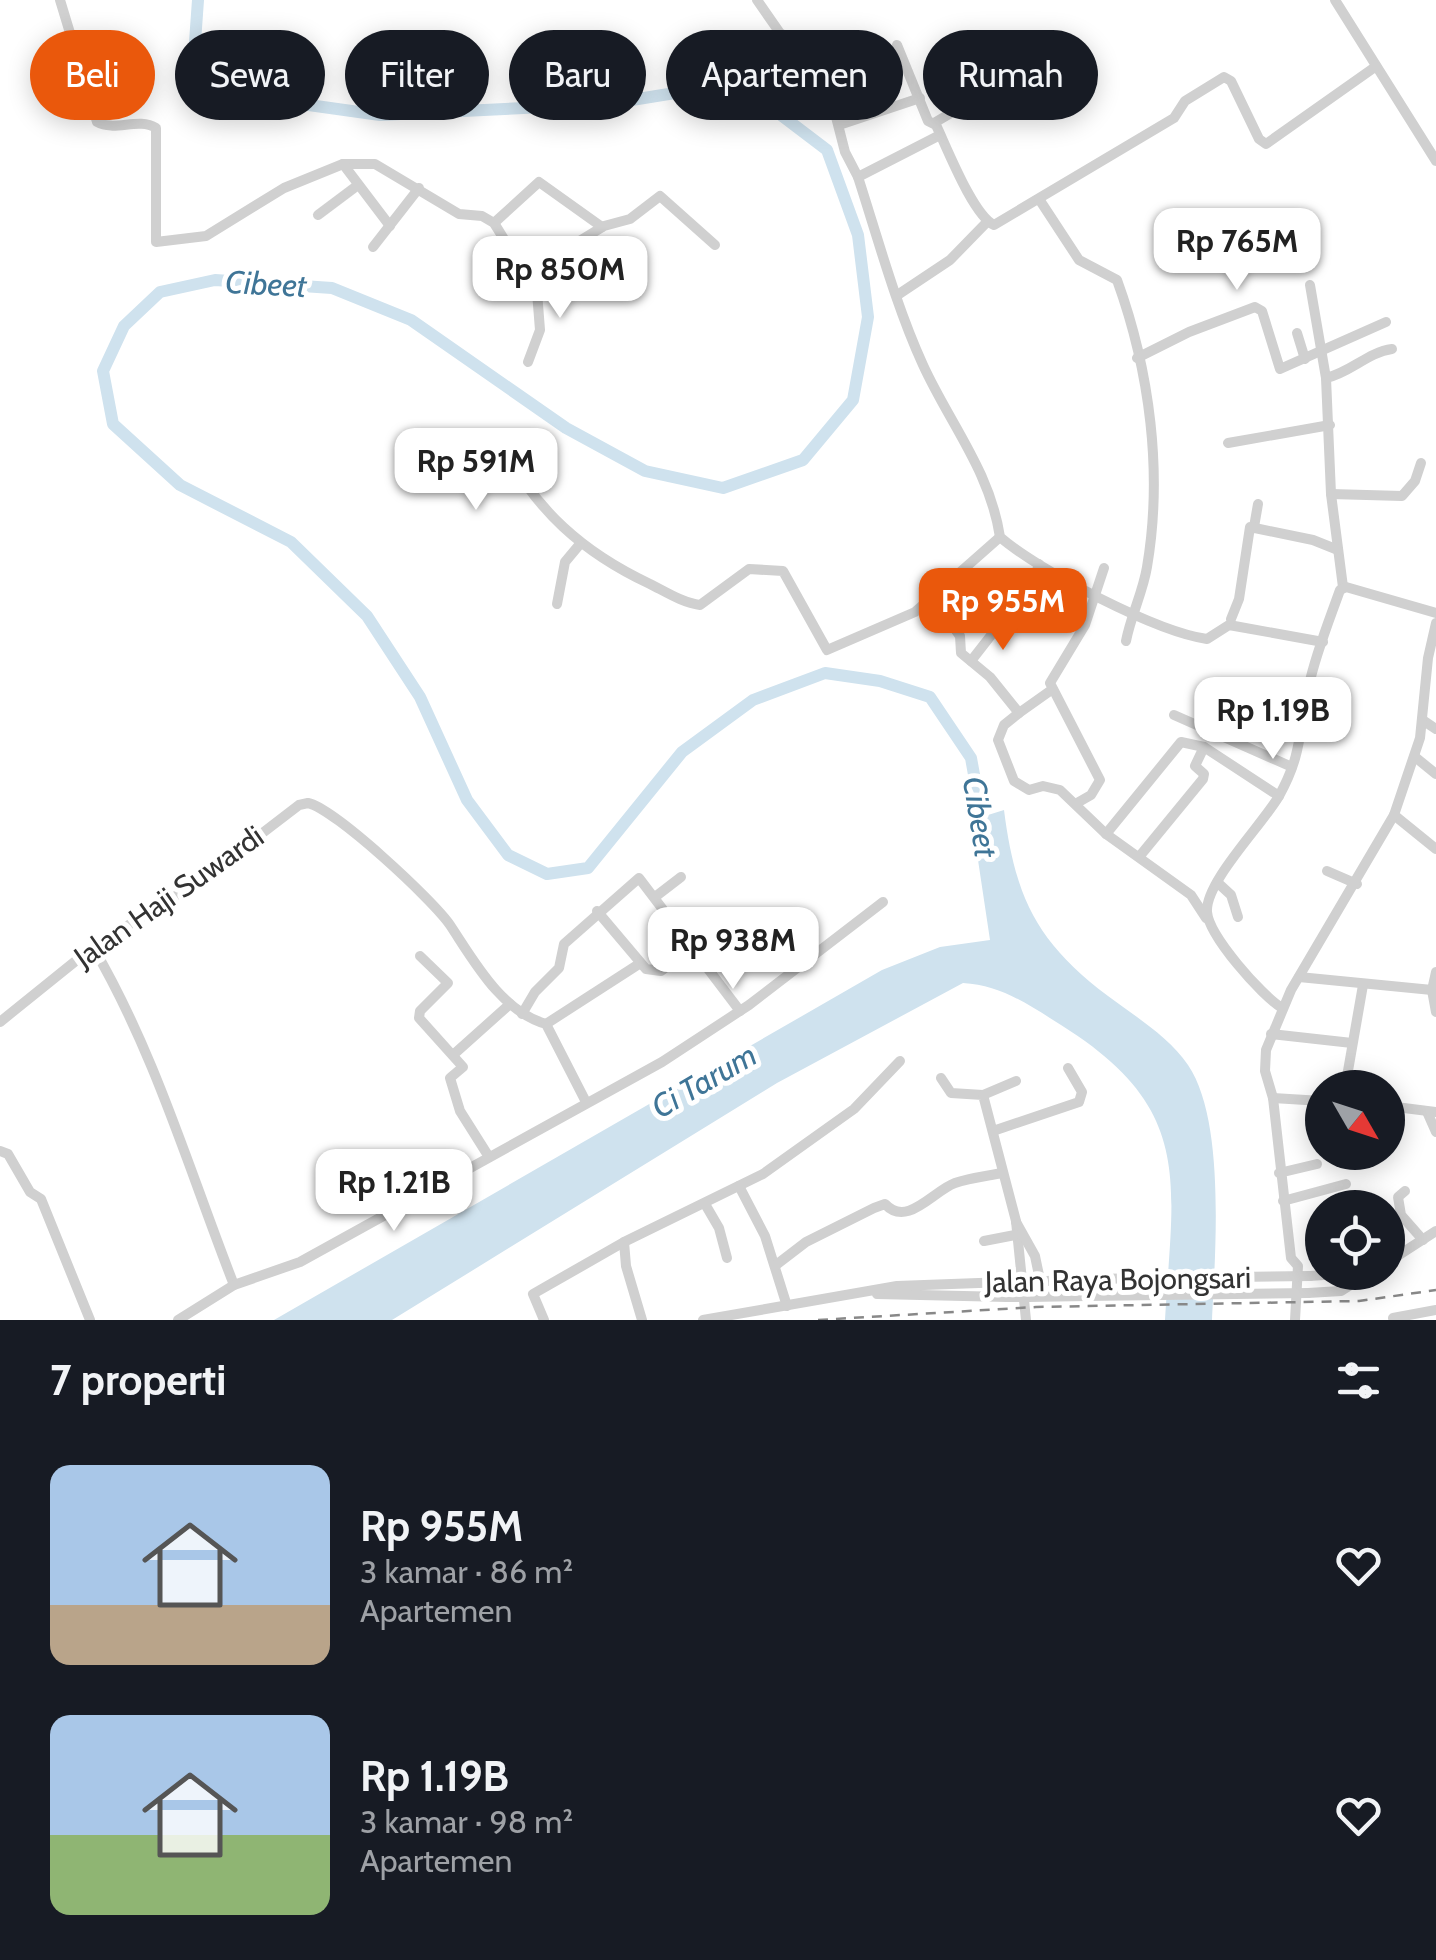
<!DOCTYPE html>
<html lang="id">
<head>
<meta charset="utf-8">
<style>
  body { margin:0; font-family:Cabin,sans-serif; background:#242831; color:#f1f3f6; height:100vh; display:flex; flex-direction:column; font-size:38px; white-space:nowrap }
  * { box-sizing:border-box; margin:0 }
  p { font-size:32px; color:#9ea1a6 }
  .icon { flex:none; width:55px; height:55px; fill:none; stroke:currentColor; stroke-width:2; stroke-linecap:round; stroke-linejoin:round }
  .map { position:relative; height:1320px; overflow:hidden }
  .sheet { display:flex; flex-direction:column; background:#171b24; flex:1 }
  .sheet>* { flex:none }
  .top-card { position:absolute; left:30px; top:30px; width:1378px; height:90px; display:flex; gap:20px }
  .needle { width:65px; rotate:129deg }
  .buttons { position:absolute; left:1305px; top:1070px; display:grid; gap:20px }
  .buttons a { display:grid; place-items:center; width:100px; height:100px; border-radius:50%; background:#171b24; box-shadow:0 5px 25px #0003; font-size:50px }
  .price { position:absolute; translate:-50% -85px; padding:0 22px; border-radius:20px; background:#fff; color:#222; font-size:32px; line-height:65px; filter:drop-shadow(0 2px 5px #0008) }
  .price::after { content:''; position:absolute; left:50%; top:60px; width:30px; height:22px; margin-left:-15px; background:inherit; clip-path:polygon(0 0,100% 0,50% 100%) }
  .price.selected { background:#ea580c; color:#fff }
  ul { padding:0; list-style:none }
  li { display:flex; align-items:center; gap:30px; height:250px; padding:0 50px }
  li span { display:grid; place-items:center; flex:none; width:280px; height:200px; border-radius:20px; color:#555 }
  li>.icon { margin-inline-start:auto }
  span .icon { width:120px; height:120px; fill:#fffc; stroke-width:1 }
  li b { font-size:42px }
  h2 { display:flex; justify-content:space-between; align-items:center; height:120px; padding:0 50px; font-size:42px }
  .chip { padding:0 35px; border-radius:45px; background:#171b24; box-shadow:0 5px 25px #0003; font-size:35px; line-height:90px }
  .chip.selected { background:#ea580c; color:#fff }
  .map>svg:first-child { display:block }
</style>
</head>
<body>
<div class="map">
<svg width="1436" height="1320" viewBox="0 0 1436 1320">
  <rect width="100%" height="100%" fill="#fff"/>
  <path fill="#cfe2ee" d="M1004 810C1015 896 1036 942 1108 996 1136 1017 1168 1036 1188 1065 1226 1121 1215 1254 1212 1320H1165C1173 1180 1195 1109 1061 1025 1029 1005 1001 985 963 983L777 1083 392 1320H274L882 970 940 947 990 940 972 820Z"/>
  <g fill="none" stroke-linecap="round" stroke-linejoin="round">
    <polyline stroke="#cfe2ee" stroke-width="12" points="198,0 195,42 226,84 266,99 380,115 607,104 712,87 777,112 827,150 858,235 868,317 853,400 803,460 723,488 645,471 566,428 411,320 332,288 215,280 160,292 124,326 103,371 113,424 180,485 291,542 367,616 420,697 467,800 508,855 547,874 588,868 682,752 753,700 825,673 880,681 930,697 971,758 984,830"/>
    <g stroke="#d0d0d0" stroke-width="10">
      <path d="M60 0 97 122C115 132 138 117 156 128V242L206 236 284 188 343 164H375L459 214 482 216 494 223 537 292 540 330 528 362"/>
      <path d="M757 0 780 33 806 48 827 82 845 152 858 177C878 239 896 306 923 365 950 424 990 471 1000 537 1039 571 1157 632 1207 639L1229 625 1323 642"/>
      <polyline points="1335,0 1436,161"/>
      <path d="M897 45 928 121 936 125C947 148 973 215 994 225L1174 118 1185 101 1224 77 1231 81 1259 139 1266 144 1375 67"/>
      <polyline points="934,123 992,89"/>
      <polyline points="839,125 920,98"/>
      <polyline points="343,164 390,226"/>
      <polyline points="858,177 940,135"/>
      <path d="M1039 199 1079 260 1117 280C1150 371 1163 473 1147 567 1143 592 1131 615 1126 641"/>
      <polyline points="318,215 358,185"/>
      <polyline points="494,223 539,182 602,227"/>
      <polyline points="373,247 419,188"/>
      <polyline points="530,281 543,273 547,261 604,226 630,219 660,196 715,245"/>
      <polyline points="1310,285 1326,378 1331,494 1343,587"/>
      <polyline points="899,294 950,260 987,222"/>
      <polyline points="1297,333 1305,359"/>
      <polyline points="1137,358 1189,332 1255,307 1262,311 1280,369 1386,322"/>
      <path d="M1326 378C1350 373 1368 352 1392 349"/>
      <path d="M502 443C534 510 584 553 650 584 666 592 683 603 700 605L749 569 783 571 827 650 915 612 1000 537"/>
      <polyline points="1228,443 1330,425"/>
      <polyline points="462,460 475,493 513,467"/>
      <polyline points="1331,494 1402,496 1415,481 1421,463"/>
      <polyline points="1254,527 1258,504"/>
      <polyline points="943,585 964,607"/>
      <polyline points="1030,593 1039,564"/>
      <polyline points="932,597 960,636 961,653 990,677 1019,713 1004,725 998,740 1014,781 1029,790 1043,786 1060,790 1106,834 1191,895 1206,918"/>
      <polyline points="557,604 565,562 580,544"/>
      <polyline points="1231,619 1239,599 1250,527 1313,540 1338,550"/>
      <polyline points="971,661 1003,620"/>
      <polyline points="1019,713 1050,691"/>
      <polyline points="1174,715 1292,767"/>
      <polyline points="1424,721 1436,729"/>
      <polyline points="1415,757 1436,774"/>
      <polyline points="1077,803 1091,795 1100,780 1050,683 1085,625 1104,568"/>
      <polyline points="1394,815 1436,849"/>
      <polyline points="1106,834 1181,742 1204,747 1279,796"/>
      <polyline points="1139,857 1203,779 1204,774 1195,766 1204,747"/>
      <polyline points="1327,871 1357,884"/>
      <polyline points="1218,883 1231,895 1238,917"/>
      <polyline points="655,897 681,877"/>
      <polyline points="597,911 646,969 661,971 692,948"/>
      <path d="M93 947C155 1053 189 1170 234 1285"/>
      <polyline points="420,956 448,983 420,1011 419,1018 463,1067 450,1078 460,1111 489,1157"/>
      <polyline points="1436,972 1432,990 1436,1012"/>
      <polyline points="1299,977 1432,990"/>
      <path d="M1282 1008C1261 995 1209 936 1207 912 1205 882 1263 824 1279 796 1304 751 1298 729 1309 685 1316 653 1329 621 1340 590L1346 587 1436 613"/>
      <polyline points="522,1014 535,992 559,968 564,944 639,878 740,1011"/>
      <path d="M0 1022 93 947 200 881 299 805 308 803C335 809 433 900 450 925 474 961 501 1011 546 1024L586 1102"/>
      <polyline points="546,1024 639,964"/>
      <polyline points="1271,1034 1352,1043"/>
      <polyline points="453,1055 510,1004"/>
      <polyline points="941,1078 951,1093 983,1095 1016,1221 1026,1320"/>
      <polyline points="1345,1088 1363,985"/>
      <polyline points="983,1095 1016,1081"/>
      <polyline points="1273,1098 1322,1101"/>
      <polyline points="1388,1106 1436,1112"/>
      <polyline points="1428,1114 1436,1132"/>
      <polyline points="993,1131 1079,1102 1082,1092 1068,1068"/>
      <polyline points="0,1151 8,1154 30,1192 41,1199 90,1320"/>
      <polyline points="1279,1173 1317,1164"/>
      <polyline points="739,1186 765,1236 787,1306"/>
      <polyline points="1405,1191 1398,1197 1401,1215 1423,1240"/>
      <polyline points="1283,1201 1346,1184"/>
      <polyline points="705,1204 719,1228 727,1258"/>
      <polyline points="1016,1222 1035,1256 1040,1280"/>
      <polyline points="984,1241 1015,1235"/>
      <polyline points="1388,1262 1436,1231"/>
      <path d="M776 1265 806 1242 874 1208 885 1204C907 1228 933 1191 955 1183 969 1178 987 1176 1002 1173"/>
      <polyline points="1310,1276 1365,1272"/>
      <polyline points="1028,1282 1085,1279"/>
      <polyline points="1308,1293 1341,1291 1371,1272"/>
      <polyline points="877,1294 1007,1297"/>
      <polyline points="1028,1297 1087,1296"/>
      <polyline points="1393,1318 1436,1310"/>
      <polyline points="178,1320 234,1285 300,1262 662,1062 749,1005 883,902"/>
      <polyline points="544,1320 533,1294 624,1242"/>
      <polyline points="642,1320 626,1266 624,1242 763,1174 854,1109 900,1061"/>
      <polyline points="703,1320 897,1286 1006,1282"/>
      <polyline points="1295,1320 1298,1266 1291,1258 1273,1098 1265,1071 1266,1050 1291,990 1394,815 1420,738 1428,658 1436,623"/>
    </g>
    <polyline stroke="#888" stroke-width="2.5" stroke-dasharray="10 8" stroke-linecap="butt" points="818,1320 1036,1307 1359,1301 1436,1290"/>
    <g stroke="#d0d0d0" stroke-width="10">
      <polyline points="1085,1279 1310,1276"/>
      <polyline points="1006,1282 1028,1282"/>
      <polyline points="1087,1296 1308,1293"/>
      <polyline points="1007,1297 1028,1297"/>
    </g>
  </g>
  <g text-anchor="middle" stroke-width="10" stroke-linejoin="round" paint-order="stroke">
    <g font-size="30" fill="#333" stroke="#fff">
      <text transform="translate(169 897) rotate(-35)" y="10">Jalan Haji Suwardi</text>
      <text transform="translate(1118 1280) rotate(-1)" y="10">Jalan Raya Bojongsari</text>
    </g>
    <g font-size="32" font-style="italic" fill="#3f7597" stroke="#fff">
      <text transform="translate(266 284) rotate(3)" y="11">Cibeet</text>
      <text transform="translate(980 817) rotate(81)" y="11">Cibeet</text>
      <text transform="translate(704 1081) rotate(-30)" y="11">Ci Tarum</text>
    </g>
  </g>
</svg>
<div class="buttons">
<a><svg class="needle" viewBox="-14 -14 28 28"><path d="M0-13l5 13h-10z" fill="#e53935"/><path d="M0 13l5-13h-10z" fill="#9ea1a6"/></svg></a>
<a><svg class="icon" aria-label="locate" viewBox="0 0 24 24"><circle cx="12" cy="12" r="6"/><path d="M12 2v4M12 18v4M2 12h4M18 12h4"/></svg></a>
</div>
<b class="price" style="left:1237px;top:293px">Rp 765M</b>
<b class="price" style="left:560px;top:321px">Rp 850M</b>
<b class="price" style="left:476px;top:513px">Rp 591M</b>
<b class="price selected" style="left:1003px;top:653px">Rp 955M</b>
<b class="price" style="left:1273px;top:762px">Rp 1.19B</b>
<b class="price" style="left:733px;top:992px">Rp 938M</b>
<b class="price" style="left:394px;top:1234px">Rp 1.21B</b>
<div class="top-card">
<a class="chip selected">Beli</a>
<a class="chip">Sewa</a>
<a class="chip">Filter</a>
<a class="chip">Baru</a>
<a class="chip">Apartemen</a>
<a class="chip">Rumah</a>
</div>
</div>
<section class="sheet">
<h2>7 properti<svg class="icon" aria-label="filters" viewBox="0 0 24 24"><path d="M4 7h16M4 17h16"/><circle cx="9" cy="7" r="2"/><circle cx="15" cy="17" r="2"/></svg></h2>
<ul>
<li><span style="background:linear-gradient(#a9c7e8 70%,#b9a48a 0)"><svg class="icon" aria-label="home" viewBox="0 0 24 24"><path d="M3 11l9-7 9 7M6 9v11h12V9"/></svg></span><div><b>Rp 955M</b><p>3 kamar · 86 m²</p><p>Apartemen</p></div><svg class="icon" aria-label="heart" viewBox="0 0 24 24"><path d="M12 20l-8-8c-3-5 5-10 8-4 3-6 11-1 8 4z"/></svg></li>
<li><span style="background:linear-gradient(#a9c7e8 60%,#8fb573 0)"><svg class="icon" aria-label="home" viewBox="0 0 24 24"><path d="M3 11l9-7 9 7M6 9v11h12V9"/></svg></span><div><b>Rp 1.19B</b><p>3 kamar · 98 m²</p><p>Apartemen</p></div><svg class="icon" aria-label="heart" viewBox="0 0 24 24"><path d="M12 20l-8-8c-3-5 5-10 8-4 3-6 11-1 8 4z"/></svg></li>
</ul>
</section>
</body>
</html>
